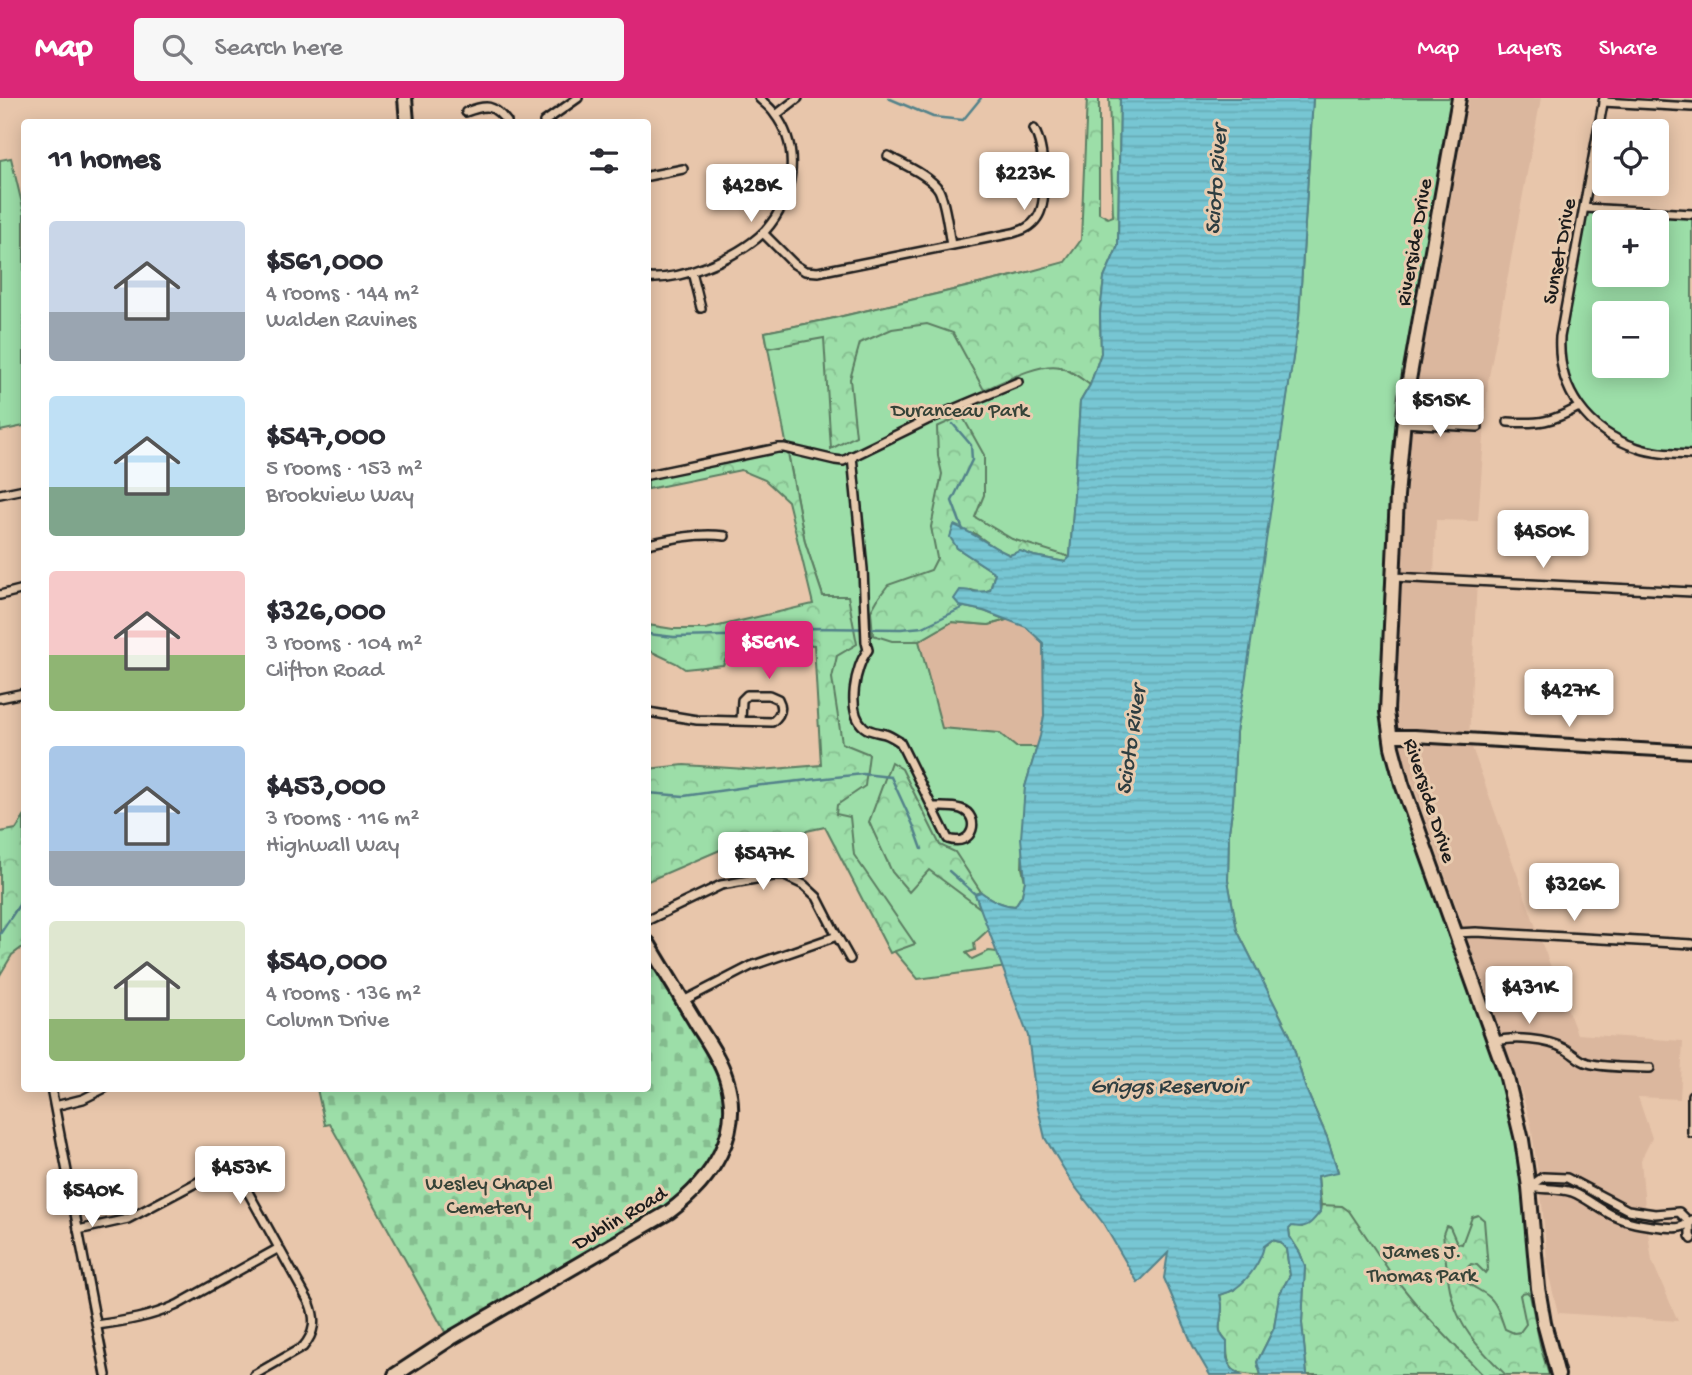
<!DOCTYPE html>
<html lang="en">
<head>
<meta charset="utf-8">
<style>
  body { margin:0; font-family:"Gochi Hand",sans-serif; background:#f7f7f7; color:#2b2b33; height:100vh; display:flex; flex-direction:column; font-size:26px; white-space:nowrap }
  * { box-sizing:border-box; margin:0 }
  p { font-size:23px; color:#7c7c81 }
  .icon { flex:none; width:38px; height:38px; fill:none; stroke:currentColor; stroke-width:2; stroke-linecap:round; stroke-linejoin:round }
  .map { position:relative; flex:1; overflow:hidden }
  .panel { position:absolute; left:21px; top:21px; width:630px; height:973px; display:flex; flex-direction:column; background:#fff; border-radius:7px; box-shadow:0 4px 18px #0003 }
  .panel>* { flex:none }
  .fabs { position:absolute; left:1592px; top:21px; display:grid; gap:14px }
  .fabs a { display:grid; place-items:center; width:77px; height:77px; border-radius:7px; background:#fff; box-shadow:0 4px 18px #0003; font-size:35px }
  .price { position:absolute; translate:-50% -60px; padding:0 16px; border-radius:7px; background:#fff; color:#222; font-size:23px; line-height:46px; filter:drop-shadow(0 2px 4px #0008) }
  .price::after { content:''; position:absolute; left:50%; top:42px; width:21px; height:16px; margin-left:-10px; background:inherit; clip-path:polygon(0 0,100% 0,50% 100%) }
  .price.active { background:#db2777; color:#fff }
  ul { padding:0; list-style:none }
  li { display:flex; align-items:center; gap:21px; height:175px; padding:0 28px }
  li span { display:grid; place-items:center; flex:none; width:196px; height:140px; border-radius:7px; color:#555 }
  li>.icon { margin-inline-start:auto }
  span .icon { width:84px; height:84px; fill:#fffc; stroke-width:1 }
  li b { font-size:30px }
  h2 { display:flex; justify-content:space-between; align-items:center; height:84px; padding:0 28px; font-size:30px }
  header { display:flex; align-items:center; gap:42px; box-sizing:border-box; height:98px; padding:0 35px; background:#db2777; color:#fff }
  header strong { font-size:33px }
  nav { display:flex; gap:38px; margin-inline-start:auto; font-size:24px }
  .search { width:490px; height:63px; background:#f7f7f7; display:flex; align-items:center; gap:18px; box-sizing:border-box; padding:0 24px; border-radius:7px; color:#7c7c81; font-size:26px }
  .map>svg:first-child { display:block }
</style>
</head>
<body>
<header>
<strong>Map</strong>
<div class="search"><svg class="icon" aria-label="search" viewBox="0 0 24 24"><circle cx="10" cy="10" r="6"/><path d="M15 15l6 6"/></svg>Search here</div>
<nav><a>Map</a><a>Layers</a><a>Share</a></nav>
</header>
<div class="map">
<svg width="1692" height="1277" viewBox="0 0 1692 1277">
  <defs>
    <pattern id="forest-crowns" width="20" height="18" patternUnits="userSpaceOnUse" patternTransform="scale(1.75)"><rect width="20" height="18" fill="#9cdea8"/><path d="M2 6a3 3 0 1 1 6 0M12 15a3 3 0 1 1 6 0" fill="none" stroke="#86be90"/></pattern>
    <pattern id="cemetery-stones" width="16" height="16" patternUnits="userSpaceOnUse" patternTransform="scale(1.75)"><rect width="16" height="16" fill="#9cdea8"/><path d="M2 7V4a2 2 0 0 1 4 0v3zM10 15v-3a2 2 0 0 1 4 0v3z" fill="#86be90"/></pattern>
    <pattern id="water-rules" width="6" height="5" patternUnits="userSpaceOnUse" patternTransform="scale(1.75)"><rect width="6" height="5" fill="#77c6d3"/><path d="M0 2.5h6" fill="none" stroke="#66aab5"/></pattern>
  </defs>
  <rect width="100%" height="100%" fill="#e8c6ab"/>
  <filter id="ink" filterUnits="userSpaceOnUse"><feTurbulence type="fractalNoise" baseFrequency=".0143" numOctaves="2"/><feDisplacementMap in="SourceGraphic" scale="14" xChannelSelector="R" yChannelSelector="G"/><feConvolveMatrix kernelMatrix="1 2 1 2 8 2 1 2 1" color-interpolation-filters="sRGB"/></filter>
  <g filter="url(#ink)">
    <g fill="#dbb79e">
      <polygon points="1469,0 1541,0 1488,284 1478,423 1436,422 1434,479 1477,482 1469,641 1539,838 1577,936 1683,943 1680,1001 1638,999 1652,1040 1641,1062 1646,1120 1652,1163 1678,1223 1558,1215 1548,1174 1542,1105 1531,1026 1516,977 1401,652 1397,624 1401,487 1411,339 1420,272"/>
      <polygon points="1006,522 1026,529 1043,545 1044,618 1037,649 1016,649 999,635 942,630 919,543 952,524 988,527"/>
    </g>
    <g fill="#9cdea8" stroke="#5c7d62" stroke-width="2" fill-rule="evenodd">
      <polygon points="1313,0 1459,0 1410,271 1390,638 1506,976 1527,1089 1558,1277 1307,1277 1321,1107 1318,1078 1338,1073 1327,1039 1305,989 1290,937 1237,832 1228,783 1229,734 1233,705 1236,634 1299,219"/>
      <polygon points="11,60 24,114 24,328 0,333 0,62"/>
      <path d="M1585 110 1692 116V357L1661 355 1603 334 1574 302 1559 248ZM1605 124H1657V177H1605ZM1605 215H1657V268H1605Z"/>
      <path d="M1034 173 1090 287 1080 304 1070 459 954 501 1006 522 989 527 952 524 919 543 942 630 999 635 1016 649H1037L1025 689 1022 770 1025 783 1022 797 1015 808C1001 807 992 802 981 794L988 827V832L974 845 975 852 966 855 972 861 989 853 1005 855 1015 868 918 881 894 853 829 723 823 498 805 444 765 234 830 221Z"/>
    </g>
    <g fill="url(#forest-crowns)" stroke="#5c7d62" stroke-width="2">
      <path d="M1087 0H1099V115L1108 120 1113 118 1109 0H1120L1118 148 1104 180 1100 215 1101 255 1090 287C1081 280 1071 273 1060 269 1041 264 1002 284 984 292L953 235 927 226 892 231 860 245 850 281 856 338 831 351 824 240 768 250 765 234 830 221 1017 177 1065 164 1081 142Z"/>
      <polygon points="959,319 964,321 984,357 984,397 975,419 1012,441 1070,459 1066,464 1034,458 1020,453 1010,457 997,451 974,435 957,450 995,475 990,492 981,495 971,492 960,508 984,513 1006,522 989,527 952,524 919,543 892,543 873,537 871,513 879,499 888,487 931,472 937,460 931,429 942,376 938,358 937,329"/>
      <polygon points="787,350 805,444 823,498 848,498 857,546 837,558 832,580 842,645 869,656 865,688 837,707 836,716 850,719 854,757 915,846 890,855 825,729 720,752 648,783 648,671 684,667 761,672 821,667 814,547 789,545 729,554 723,567 685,571 676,565 648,552 648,527 673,531 706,531 813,506 788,403 765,382 741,372 648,391 648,380"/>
      <polygon points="891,664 902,671 940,747 955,754 981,794 975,796 980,810 929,772 909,794 892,774 869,724"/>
      <polygon points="24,719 24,848 12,857 0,877 0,734 16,731"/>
      <polygon points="1321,1107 1342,1108 1349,1113 1390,1174 1421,1212 1483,1277 1307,1277 1302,1225 1305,1168 1300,1155 1290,1139 1289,1131 1292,1127 1302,1129 1320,1114"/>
      <path d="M1478 1117 1484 1122 1488 1171 1485 1175 1477 1167 1471 1166 1468 1169V1185C1474 1190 1482 1193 1488 1198 1498 1206 1501 1221 1505 1231L1514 1235 1520 1234 1526 1226 1520 1197 1522 1195 1527 1194 1530 1197 1541 1251 1549 1277H1506C1487 1258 1466 1238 1456 1212 1447 1189 1446 1160 1443 1136L1446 1128 1450 1129 1457 1145 1462 1146 1472 1119Z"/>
      <path d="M1272 1142 1280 1144 1286 1151 1290 1177 1279 1197 1274 1230 1257 1264 1261 1277C1233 1277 1226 1273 1227 1244 1214 1231 1222 1225 1222 1209 1222 1205 1221 1201 1220 1197L1234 1192 1264 1148Z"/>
    </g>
    <polygon fill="url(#cemetery-stones)" stroke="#5c7d62" stroke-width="2" points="648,846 726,979 725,1044 693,1095 449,1241 330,1026 325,1027 317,991 648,990"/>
    <path fill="url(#water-rules)" stroke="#53828a" stroke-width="2" d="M1120 0H1313L1299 219 1245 585 1236 634 1233 705 1229 734 1228 782 1237 832 1290 937 1305 989 1327 1039 1338 1074 1318 1078 1320 1114C1311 1125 1308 1131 1292 1128L1289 1131 1290 1139 1300 1155 1305 1168 1302 1225 1307 1277H1261L1257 1264 1274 1230 1279 1197 1290 1177 1286 1151 1280 1144 1272 1142 1264 1148C1261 1163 1249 1181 1236 1190 1232 1194 1225 1195 1220 1197 1221 1201 1222 1205 1222 1209 1222 1225 1214 1231 1227 1244V1260L1231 1270 1241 1277H1210L1193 1248 1164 1180 1168 1155 1138 1185 1103 1125 1073 1086 1045 1040 1037 1006 1028 938 975 796 981 794C992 802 1001 807 1015 808L1022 797 1025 783 1021 740 1025 689 1040 638 1044 618 1043 545 1026 529 984 513 960 508 954 501 960 492C972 492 978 496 990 492L995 475 957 450 950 439 954 427C974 435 990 448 1010 457L1020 453 1034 458 1065 464 1070 459 1080 304 1090 287 1101 255 1100 215 1104 180 1118 148Z"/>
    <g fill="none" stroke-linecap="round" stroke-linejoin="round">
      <g stroke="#53828a" stroke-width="2.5">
        <polyline points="888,0 933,19 963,22 981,0"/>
        <polyline points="953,326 971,347 972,362 952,403 963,432"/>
        <polyline points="648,536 674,539 769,537 808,530 901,531 923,529 964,509"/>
        <polyline points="648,695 684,698 753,688 863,676 891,679 914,729 922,751"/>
        <polyline points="949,773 975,796"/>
        <polyline points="0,836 19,807 24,794"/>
      </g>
      <defs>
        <g id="street">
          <path d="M1604 0 1560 239C1557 292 1588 334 1638 350 1655 356 1674 356 1692 357"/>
          <polyline points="1603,4 1692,9"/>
          <path d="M466 14C487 6 493 6 507 24"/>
          <polyline points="776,17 798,0"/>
          <polyline points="544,24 578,0"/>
          <path d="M888 58C902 66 931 78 939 92 946 107 948 131 951 147"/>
          <polyline points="648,78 683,71"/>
          <polyline points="1585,110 1692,116"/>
          <path d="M763 135 794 166 805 173 818 174 1013 135C1023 132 1031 129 1037 120 1049 103 1044 48 1034 31"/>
          <polyline points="692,174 701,210"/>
          <path d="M648 180C667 181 687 176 705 169 726 161 749 149 765 133 794 100 802 51 774 15 770 9 764 5 759 0"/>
          <path d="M1508 324C1540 326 1551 324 1579 309"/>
          <polyline points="1403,325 1478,329"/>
          <path d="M852 358 863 471 866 544 868 552C855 568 846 614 864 629 870 634 878 634 885 636 891 638 895 641 900 644L948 741C974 750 981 718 961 711 952 708 941 709 933 709"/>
          <polyline points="648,377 778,350 784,350 835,362 843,363 927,322 1018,284"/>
          <polyline points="0,396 24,391"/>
          <path d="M648 446C674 440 698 435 725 438"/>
          <polyline points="1393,479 1692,494"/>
          <polyline points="0,497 24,491"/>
          <polyline points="0,600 24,595"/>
          <path d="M648 614 697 622 772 624C781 617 783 610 778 601L769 597H747L742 602 741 623"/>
          <polyline points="648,822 721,787 773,778 785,778 804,787 817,799 837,838 850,861"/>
          <polyline points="1456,835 1476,834 1692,846"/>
          <polyline points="683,903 751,868 837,838"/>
          <path d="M1494 944C1512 938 1548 941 1565 951 1573 955 1579 963 1588 965 1605 970 1632 969 1650 970"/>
          <polyline points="51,990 106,1277"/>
          <polyline points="1692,997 1692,1035"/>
          <polyline points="55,1008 83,1001 105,990"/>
          <polyline points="1529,1089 1543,1079 1567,1080 1628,1112 1655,1116 1679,1114 1690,1125"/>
          <path d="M1529 1089C1543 1092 1558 1089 1572 1094 1585 1099 1597 1109 1610 1116 1627 1125 1643 1127 1662 1129 1674 1130 1682 1132 1692 1122"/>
          <polyline points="1690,1125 1690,1138 1692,1141"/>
          <path d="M78 1132 128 1121 209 1078H227L236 1082 248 1094 310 1206C316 1222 315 1235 303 1249L254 1277"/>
          <path d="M97 1227C125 1223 151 1219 177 1207L279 1150"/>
        </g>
        <polyline id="secondary" points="1390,638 1414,638 1692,654"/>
        <g id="primary">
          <polyline points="405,0 407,24"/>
          <polyline points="1459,0 1406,299 1397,398 1387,614 1392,649 1402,686 1506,976 1522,1042 1529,1089 1538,1190 1544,1225 1558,1277"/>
          <path d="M395 1277 453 1239 669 1114C712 1082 744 1035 726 980 720 961 708 944 698 928 681 900 665 873 648 845"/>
        </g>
      </defs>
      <use href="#street" stroke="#1c1c1c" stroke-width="12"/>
      <use href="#secondary" stroke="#1c1c1c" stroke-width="16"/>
      <use href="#primary" stroke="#1c1c1c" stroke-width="18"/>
      <use href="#street" stroke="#e8cbaf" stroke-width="7"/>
      <use href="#secondary" stroke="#e8cbaf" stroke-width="10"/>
      <use href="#primary" stroke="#e8cbaf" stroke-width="12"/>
    </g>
  </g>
  <g text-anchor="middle" stroke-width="6" stroke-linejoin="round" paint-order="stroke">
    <g font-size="21" fill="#1c1c1c" stroke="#e8cbaf">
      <text transform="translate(1413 144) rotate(-80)" y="7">Riverside Drive</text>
      <text transform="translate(1558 153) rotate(-79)" y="7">Sunset Drive</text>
      <text transform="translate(1431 702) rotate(72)" y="7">Riverside Drive</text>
      <text transform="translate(619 1119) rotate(-31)" y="7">Dublin Road</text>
    </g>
    <g font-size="21" fill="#364338" stroke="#e8cbaf">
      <text x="960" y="318">Duranceau Park</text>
      <text x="489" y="1091">Wesley Chapel<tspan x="489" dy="24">Cemetery</tspan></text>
      <text x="1422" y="1159">James J.<tspan x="1422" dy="24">Thomas Park</tspan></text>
    </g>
    <g font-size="23" font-style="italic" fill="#2e3e41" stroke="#e8cbaf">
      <text transform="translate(1214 82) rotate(-86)" y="8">Scioto River</text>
      <text transform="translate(1129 642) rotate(-82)" y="8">Scioto River</text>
      <text x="1168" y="994">Griggs Reservoir</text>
    </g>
  </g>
</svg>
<div class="fabs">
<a><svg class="icon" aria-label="locate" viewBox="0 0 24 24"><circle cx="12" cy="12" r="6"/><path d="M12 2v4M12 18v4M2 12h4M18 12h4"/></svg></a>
<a>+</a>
<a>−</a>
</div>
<b class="price" style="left:1024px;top:114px">$223K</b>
<b class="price" style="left:751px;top:126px">$428K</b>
<b class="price" style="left:1440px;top:341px">$515K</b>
<b class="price" style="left:1543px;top:472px">$450K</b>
<b class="price active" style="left:769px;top:583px">$561K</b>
<b class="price" style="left:1569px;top:631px">$427K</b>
<b class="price" style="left:763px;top:794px">$547K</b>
<b class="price" style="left:1574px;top:825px">$326K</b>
<b class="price" style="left:1529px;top:928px">$431K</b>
<b class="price" style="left:240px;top:1108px">$453K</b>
<b class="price" style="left:92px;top:1131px">$540K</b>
<section class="panel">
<h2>11 homes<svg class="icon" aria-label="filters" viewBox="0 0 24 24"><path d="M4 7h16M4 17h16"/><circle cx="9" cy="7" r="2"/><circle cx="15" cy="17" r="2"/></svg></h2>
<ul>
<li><span style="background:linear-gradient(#c9d6e8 65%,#9aa5b1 0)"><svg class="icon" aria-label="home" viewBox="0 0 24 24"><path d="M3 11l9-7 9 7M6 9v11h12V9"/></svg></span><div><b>$561,000</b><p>4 rooms · 144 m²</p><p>Walden Ravines</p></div></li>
<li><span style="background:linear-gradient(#bfe0f5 65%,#7fa58c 0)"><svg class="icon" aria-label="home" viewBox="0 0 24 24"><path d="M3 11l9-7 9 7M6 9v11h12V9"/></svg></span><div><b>$547,000</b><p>5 rooms · 153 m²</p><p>Brookview Way</p></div></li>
<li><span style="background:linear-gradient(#f6c9c9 60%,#8fb573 0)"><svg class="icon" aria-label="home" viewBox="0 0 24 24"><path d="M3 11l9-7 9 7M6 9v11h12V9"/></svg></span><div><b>$326,000</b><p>3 rooms · 104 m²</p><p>Clifton Road</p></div></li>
<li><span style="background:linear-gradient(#a9c7e8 75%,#9aa5b1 0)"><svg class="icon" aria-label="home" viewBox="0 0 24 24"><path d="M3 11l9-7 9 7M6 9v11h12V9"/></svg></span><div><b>$453,000</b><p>3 rooms · 116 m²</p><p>Highwall Way</p></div></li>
<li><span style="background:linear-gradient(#dfe7d0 70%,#8fb573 0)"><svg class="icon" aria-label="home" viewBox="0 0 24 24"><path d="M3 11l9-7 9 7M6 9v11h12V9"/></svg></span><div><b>$540,000</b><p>4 rooms · 136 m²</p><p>Column Drive</p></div></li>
</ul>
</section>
</div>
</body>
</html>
